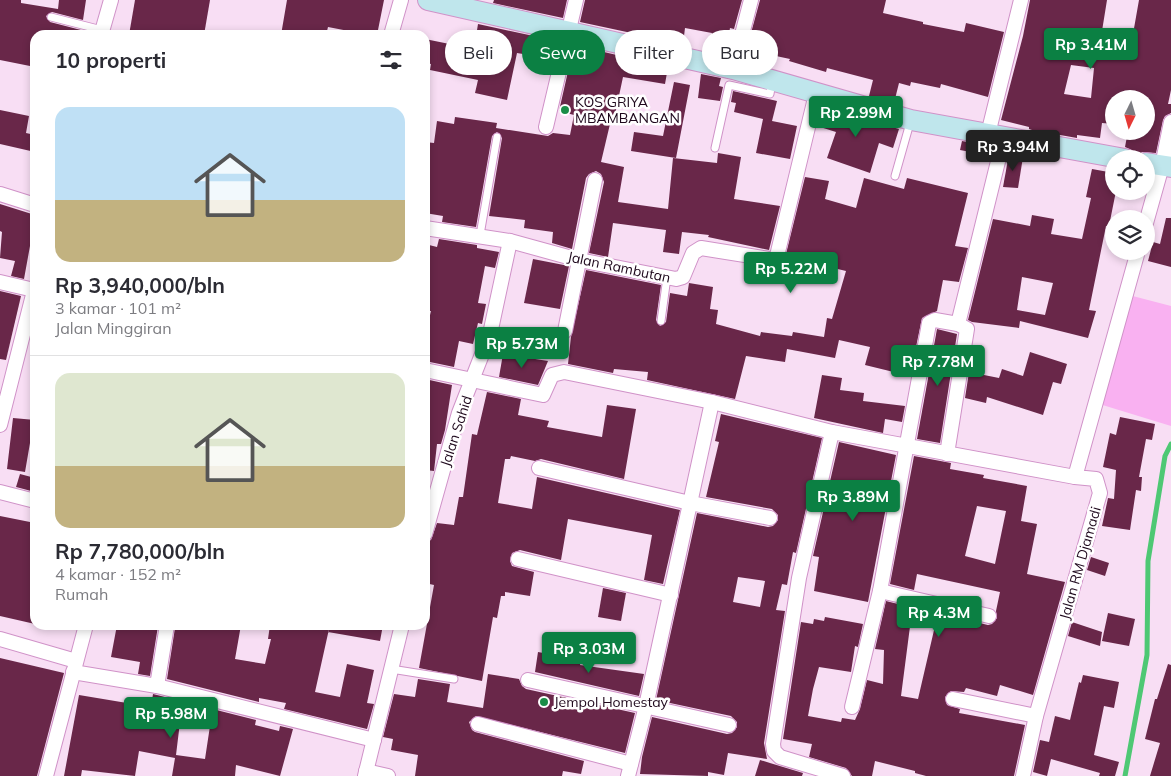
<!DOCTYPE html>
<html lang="id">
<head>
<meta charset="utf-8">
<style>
  body { margin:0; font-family:Mulish,sans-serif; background:#f2f2f3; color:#2b2b33; height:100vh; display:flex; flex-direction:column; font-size:19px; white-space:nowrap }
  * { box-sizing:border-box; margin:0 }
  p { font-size:16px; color:#7c7c81 }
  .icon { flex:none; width:28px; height:28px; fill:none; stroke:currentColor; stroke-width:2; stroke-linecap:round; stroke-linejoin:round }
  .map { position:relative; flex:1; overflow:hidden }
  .sheet { position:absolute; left:30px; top:30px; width:400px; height:600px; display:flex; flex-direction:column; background:#fff; border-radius:15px; box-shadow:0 2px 8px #0003 }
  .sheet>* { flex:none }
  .hud { position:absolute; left:445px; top:30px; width:475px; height:45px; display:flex; gap:10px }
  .needle { width:32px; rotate:185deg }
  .fabs { position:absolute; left:1105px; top:90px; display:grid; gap:10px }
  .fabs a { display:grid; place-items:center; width:50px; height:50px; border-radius:50%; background:#fff; box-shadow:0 2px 8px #0003; font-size:25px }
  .price { position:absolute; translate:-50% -42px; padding:0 11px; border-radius:5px; background:#0b8043; color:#fff; font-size:16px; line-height:32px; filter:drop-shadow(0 1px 2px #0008) }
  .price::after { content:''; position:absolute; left:50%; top:30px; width:15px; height:11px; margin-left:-8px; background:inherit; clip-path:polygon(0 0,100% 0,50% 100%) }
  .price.selected { background:#222; color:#fff }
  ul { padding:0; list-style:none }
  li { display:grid; align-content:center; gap:10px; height:265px; padding:0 25px }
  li+li { border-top:1px solid #e1e1e2 }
  li span { display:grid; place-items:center; height:155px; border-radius:15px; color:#555 }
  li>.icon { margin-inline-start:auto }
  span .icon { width:90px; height:90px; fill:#fffc; stroke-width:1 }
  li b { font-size:21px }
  h2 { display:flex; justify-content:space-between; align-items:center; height:60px; padding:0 25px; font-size:21px }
  .pill { padding:0 18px; border-radius:22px; background:#fff; box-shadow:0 2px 8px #0003; font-size:18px; line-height:45px }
  .pill.selected { background:#0b8043; color:#fff }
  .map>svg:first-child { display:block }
</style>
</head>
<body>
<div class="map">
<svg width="1171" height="776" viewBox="0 0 1171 776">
  <rect width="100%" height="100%" fill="#f8def4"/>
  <polygon fill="#f9b1f1" points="1125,294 1171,306 1171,426 1096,403"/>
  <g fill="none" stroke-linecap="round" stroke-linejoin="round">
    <polyline stroke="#4ec874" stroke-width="5" points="1125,776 1147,655 1148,561 1165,456 1171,444"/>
  </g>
  <g fill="#692749" fill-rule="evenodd">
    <polygon points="0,0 21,0 21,3 58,9 59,0 86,0 83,20 52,12 46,16 50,22 81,30 80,35 35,35 35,67 0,60"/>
    <polygon points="135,0 210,0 204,35 129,35"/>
    <polygon points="287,0 384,0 377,35 358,35 359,33 328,27 326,35 281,35"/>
    <polygon points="494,0 567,0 563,18 493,3"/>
    <polygon points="585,0 742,0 734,29 730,28 725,55 709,51 712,33 685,28 683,44 580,22"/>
    <polygon points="760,0 886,0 883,13 923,22 923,24 964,32 966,23 1004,32 988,97 941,84 940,88 911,82 910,86 899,83 894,103 869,96 873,80 827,68 826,72 789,61 790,59 753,51 757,35 751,33"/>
    <path d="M1030 0H1107L1102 31 1133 34 1139 0H1171V90L1168 104H1171V113L1165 116 1163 120 1156 153 1142 152 1137 156 1132 150 1125 147 1128 131H1146V99H1114V124L1102 123 1100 138 1077 135V138L1032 130 1029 129V127L1001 120 1023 36ZM1071 65 1094 68 1091 98 1064 94Z"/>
    <polygon points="478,24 557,41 553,59 517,53 507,100 475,93 478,80 430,70 431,64 425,63 425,39 474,49"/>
    <polygon points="574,45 668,67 665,84 623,77 613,124 610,124 601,162 624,167 618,202 668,209 673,158 717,163 718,153 741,157 734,199 780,206 769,250 708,237 709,235 682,232 679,254 663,252 666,230 613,223 608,257 589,253 604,182 601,174 596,171 589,174 586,178 572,249 552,243 553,232 524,228 525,220 489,216 502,138 497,132 492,136 476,227 442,222 443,216 425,213 425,142 434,143 437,121 454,124 455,117 497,123 496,128 548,136 553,133 570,135 574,115 559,111"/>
    <polygon points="701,74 721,78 719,86 723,87 720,101 698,98"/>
    <polygon points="674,82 690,85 676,158 631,151 634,132 663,136"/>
    <polygon points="733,91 777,101 772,121 797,126 790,159 756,153 763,119 734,112 736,103 731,102"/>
    <polygon points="822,107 899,129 893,148 879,143 870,173 827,158 836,132 817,126"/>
    <polygon points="0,110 29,116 26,133 35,135 35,152 0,144"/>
    <polygon points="962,141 978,144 976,153 960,150"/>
    <polygon points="1009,154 1023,157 1018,188 1003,187"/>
    <path d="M1092 169 1114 173V191H1116L1109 226H1106L1089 310 1096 311 1088 338 1020 321 1019 328 972 322 968 320 993 219 1030 226 1032 215 1054 219 1051 234 1082 239 1091 198 1086 197ZM1022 277 1053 283 1045 315 1017 310Z"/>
    <polygon points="805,177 829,181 825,199 856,208 864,178 904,189 907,178 968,193 955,246 968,248 959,282 943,280 937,311 922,318 910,376 865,365 870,347 839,340 835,358 787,349 785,362 746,356 735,399 647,380 648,372 614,369 613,373 568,364 571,337 586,270 661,285 656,320 660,326 666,322 670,293 687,296 689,283 713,287 710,309 718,310 716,324 760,336 761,332 792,336 793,332 824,337 827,318 832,319 846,271 817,264 817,260 786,254"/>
    <polygon points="0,204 35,215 35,247 30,246 24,279 11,276 15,261 0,258 2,232 0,231"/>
    <polygon points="1166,218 1171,218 1171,267 1148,261 1153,242 1160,244"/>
    <polygon points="439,239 477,245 477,248 499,252 495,268 485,266 478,303 486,304 482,324 478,323 473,344 459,341 454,367 425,361 428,337 425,336 431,311 425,311 425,244 437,247"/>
    <polygon points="533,259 569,266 560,309 524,303"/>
    <polygon points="0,291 21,296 6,360 0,359"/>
    <polygon points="937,329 957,334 940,443 917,439"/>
    <polygon points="1030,352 1067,364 1061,384 1053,382 1043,415 987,397 986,403 965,398 969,372 999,378 1002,369 1023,376"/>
    <polygon points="503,354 548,361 538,385 499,377"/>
    <polygon points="822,375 842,378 840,390 864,393 863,401 905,406 902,422 885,419 883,433 814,418"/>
    <polygon points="425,379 452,385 445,430 441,444 437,444 434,471 425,470"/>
    <polygon points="487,392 521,399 518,415 549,421 547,427 602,437 607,405 636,409 624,479 541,459 535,461 511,456 510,459 505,459 498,503 532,509 537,477 680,510 663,584 644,580 652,535 568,519 561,560 520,550 512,553 510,561 512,566 534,572 530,596 505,592 505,596 501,596 497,618 493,617 482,681 419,668 434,585 425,583 425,543 431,540 437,523 454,525 459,497 463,497 472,434 477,435"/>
    <path d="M721 414 822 438 796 553 793 552 787 585 782 584 776 610 785 611 764 743 767 759 728 753 724 775 708 772V776L640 774 642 757 652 717 727 734 732 733 737 727V722L731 716 656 700 697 513 768 527 773 526 778 520V515L772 509 706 497 719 442 715 441ZM738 577 765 581 760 607 733 602Z"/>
    <polygon points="1120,417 1155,424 1152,440 1146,439 1139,477 1142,477 1141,491 1136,490 1130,530 1102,526 1108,498 1114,499 1116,470 1103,467 1110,433 1116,435"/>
    <polygon points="13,418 35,420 33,443 30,443 25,472 7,469"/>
    <polygon points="839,442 896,455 868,602 814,591 819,557 813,556"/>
    <path d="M914 456 951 463 950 469 984 475 983 478 1027 486 1021 521 1037 524 1027 574 1065 582 1033 695 1000 685 997 696 966 688 964 692 951 691 945 697 947 705 960 709 959 713 1025 725 1014 776H926L915 773V771L875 761 872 776H852L846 768 809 757 812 744 783 739 801 622 813 624 814 619 824 621 825 617 863 624 858 647 855 646 851 672 819 667 813 689 808 716 841 722 842 718 855 720 860 709 867 680 883 684 884 650 875 649 886 601 910 607V611H912L901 696 918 699 938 613 988 625 992 624 997 618 996 611 1000 592 917 574 914 590 890 584ZM977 506 1006 511 995 564 965 556Z"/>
    <polygon points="20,474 35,478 35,492 16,487"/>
    <polygon points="0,516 35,523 35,624 0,616"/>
    <polygon points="1091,557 1109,563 1105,576 1087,570"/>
    <polygon points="603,588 626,593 621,621 598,617"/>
    <polygon points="1108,613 1135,619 1129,646 1102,641"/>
    <polygon points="1072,622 1102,632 1100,646 1068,636"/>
    <polygon points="117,625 158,626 150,676 138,674 140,662 111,657"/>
    <polygon points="185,625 241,625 235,659 265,664 271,639 268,639 270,625 383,625 380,641 328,632 329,629 315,692 340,697 347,664 374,670 367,703 374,704 367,729 284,709 286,703 259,698 259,702 167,679 175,628 185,630"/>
    <polygon points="538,652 581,660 580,665 644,674 639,696 535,672"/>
    <polygon points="0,658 64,673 37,776 0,776"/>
    <polygon points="1168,664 1171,665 1171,776 1150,776 1160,743 1145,739 1155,699 1157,699"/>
    <polygon points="488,674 519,679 522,686 526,689 635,713 625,753 476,716 469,722 472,730 475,732 584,761 581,774 563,771 562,776 415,776 418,755 391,750 393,739 383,737 394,694 415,697 418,679 450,684 447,702 483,708"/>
    <polygon points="1083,675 1119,682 1114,708 1104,706 1094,755 1119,762 1115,776 1099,776 1100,773 1051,759 1047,776 1033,772 1040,740 1049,742 1055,716 1070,720 1079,682 1081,683"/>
    <path d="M153 694 256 720 255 725 279 731 280 726 293 729 280 776 236 765 235 776H172L175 758 139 751 135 776 82 770 81 776H64L79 695 151 707ZM180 722 210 726 205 759 176 755Z"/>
    <polygon points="760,760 803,773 802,776 755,776"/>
  </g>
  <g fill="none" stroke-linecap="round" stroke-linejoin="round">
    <defs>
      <g id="lane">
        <polyline points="51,17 102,30"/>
        <polyline points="715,148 729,85 770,94 772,82"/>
        <polyline points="895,176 910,123"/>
        <polyline points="480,235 497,137"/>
        <polyline points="661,321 667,277"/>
        <polyline points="391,669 454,679"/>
      </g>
      <g id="street">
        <polyline points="101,35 111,0"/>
        <polyline points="391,35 401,0"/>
        <polyline points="733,69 751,0"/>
        <polyline points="546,127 576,0"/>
        <polyline points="988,134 1021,0"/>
        <polyline points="0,194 35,205"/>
        <polyline points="1146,223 1162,166 1171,122"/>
        <polyline points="425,228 510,241 579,260 676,279 683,277 693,253 701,248 776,260 816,94"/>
        <polyline points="0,282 34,290"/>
        <polyline points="958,324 1004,137"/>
        <polyline points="565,331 595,180"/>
        <polyline points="425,370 543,395 552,375 564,372 712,402 832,432 1075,477"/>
        <polyline points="0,425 35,287"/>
        <polyline points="832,432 799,578 773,744 774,751 780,757 843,776"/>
        <polyline points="947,454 967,329 958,324 935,320 929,323 928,329 880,591 989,616"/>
        <polyline points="539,468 690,503 770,518"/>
        <polyline points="0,492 35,501"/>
        <polyline points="425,534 459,413 490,334 510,241"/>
        <polyline points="518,559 671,595"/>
        <polyline points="0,639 76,661"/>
        <polyline points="73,672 157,686 167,625"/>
        <polyline points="528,680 729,725"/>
        <polyline points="157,686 374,740"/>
        <polyline points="953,699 1036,716"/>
        <polyline points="852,707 880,591"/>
        <polyline points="478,724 631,764"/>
        <polyline points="366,771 388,776"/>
        <polyline points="46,776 86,625"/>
        <polyline points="365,776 402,625"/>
        <polyline points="628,776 646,706 712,402"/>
        <polyline points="1023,776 1036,716 1100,493 1096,479 1075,477 1138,251"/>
      </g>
      <g id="secondary">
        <polyline points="428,0 733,69 911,120 1125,159"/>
        <polyline points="1146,163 1171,167"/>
      </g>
    </defs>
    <use href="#lane" stroke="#d092c8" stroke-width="9"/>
    <use href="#street" stroke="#d092c8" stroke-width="16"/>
    <use href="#secondary" stroke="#d092c8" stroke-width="22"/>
    <use href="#lane" stroke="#fff" stroke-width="7"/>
    <use href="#street" stroke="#fff" stroke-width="14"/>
    <use href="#secondary" stroke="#bfe6ec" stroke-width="20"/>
  </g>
  <g fill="#198d47" stroke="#fff" stroke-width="2">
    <circle cx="565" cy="110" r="5"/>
    <circle cx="544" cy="702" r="5"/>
  </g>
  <g text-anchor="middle" stroke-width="5" stroke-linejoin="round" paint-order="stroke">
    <g font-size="14" fill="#1e081c" stroke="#fff" text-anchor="start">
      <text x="575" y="107">KOS GRIYA<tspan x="575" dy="16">MBAMBANGAN</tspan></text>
      <text x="554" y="707">Jempol Homestay</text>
    </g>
    <g font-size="14" fill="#1e081c" stroke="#fff">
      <text transform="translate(619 267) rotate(12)" y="5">Jalan Rambutan</text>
      <text transform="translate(456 431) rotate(-72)" y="5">Jalan Sahid</text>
      <text transform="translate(1080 563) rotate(-74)" y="5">Jalan RM Djamadi</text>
    </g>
  </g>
</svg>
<div class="fabs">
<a><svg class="needle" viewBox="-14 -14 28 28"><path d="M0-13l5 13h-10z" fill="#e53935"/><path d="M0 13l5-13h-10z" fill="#7c7c81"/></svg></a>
<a><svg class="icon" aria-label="locate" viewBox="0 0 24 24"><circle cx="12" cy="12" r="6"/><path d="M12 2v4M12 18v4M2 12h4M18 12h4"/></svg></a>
<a><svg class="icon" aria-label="layers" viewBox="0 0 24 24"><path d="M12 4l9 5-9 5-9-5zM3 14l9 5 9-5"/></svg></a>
</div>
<b class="price" style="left:1091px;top:70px">Rp 3.41M</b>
<b class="price" style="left:856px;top:138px">Rp 2.99M</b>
<b class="price selected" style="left:1013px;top:172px">Rp 3.94M</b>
<b class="price" style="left:791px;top:294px">Rp 5.22M</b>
<b class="price" style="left:522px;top:369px">Rp 5.73M</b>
<b class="price" style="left:938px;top:387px">Rp 7.78M</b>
<b class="price" style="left:853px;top:522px">Rp 3.89M</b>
<b class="price" style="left:939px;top:638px">Rp 4.3M</b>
<b class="price" style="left:589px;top:674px">Rp 3.03M</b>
<b class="price" style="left:171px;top:739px">Rp 5.98M</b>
<div class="hud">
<a class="pill">Beli</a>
<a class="pill selected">Sewa</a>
<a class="pill">Filter</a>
<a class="pill">Baru</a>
</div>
<section class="sheet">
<h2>10 properti<svg class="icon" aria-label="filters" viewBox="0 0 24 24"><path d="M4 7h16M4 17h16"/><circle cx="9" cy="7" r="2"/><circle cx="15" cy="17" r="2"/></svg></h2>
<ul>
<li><span style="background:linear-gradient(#bfe0f5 60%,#c2b280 0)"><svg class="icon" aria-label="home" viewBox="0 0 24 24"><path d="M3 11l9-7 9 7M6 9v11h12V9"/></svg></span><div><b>Rp 3,940,000/bln</b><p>3 kamar · 101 m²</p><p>Jalan Minggiran</p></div></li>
<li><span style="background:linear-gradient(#dfe7d0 60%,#c2b280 0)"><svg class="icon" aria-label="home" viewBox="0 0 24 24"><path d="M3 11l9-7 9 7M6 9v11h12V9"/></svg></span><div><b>Rp 7,780,000/bln</b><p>4 kamar · 152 m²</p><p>Rumah</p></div></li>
</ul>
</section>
</div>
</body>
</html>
